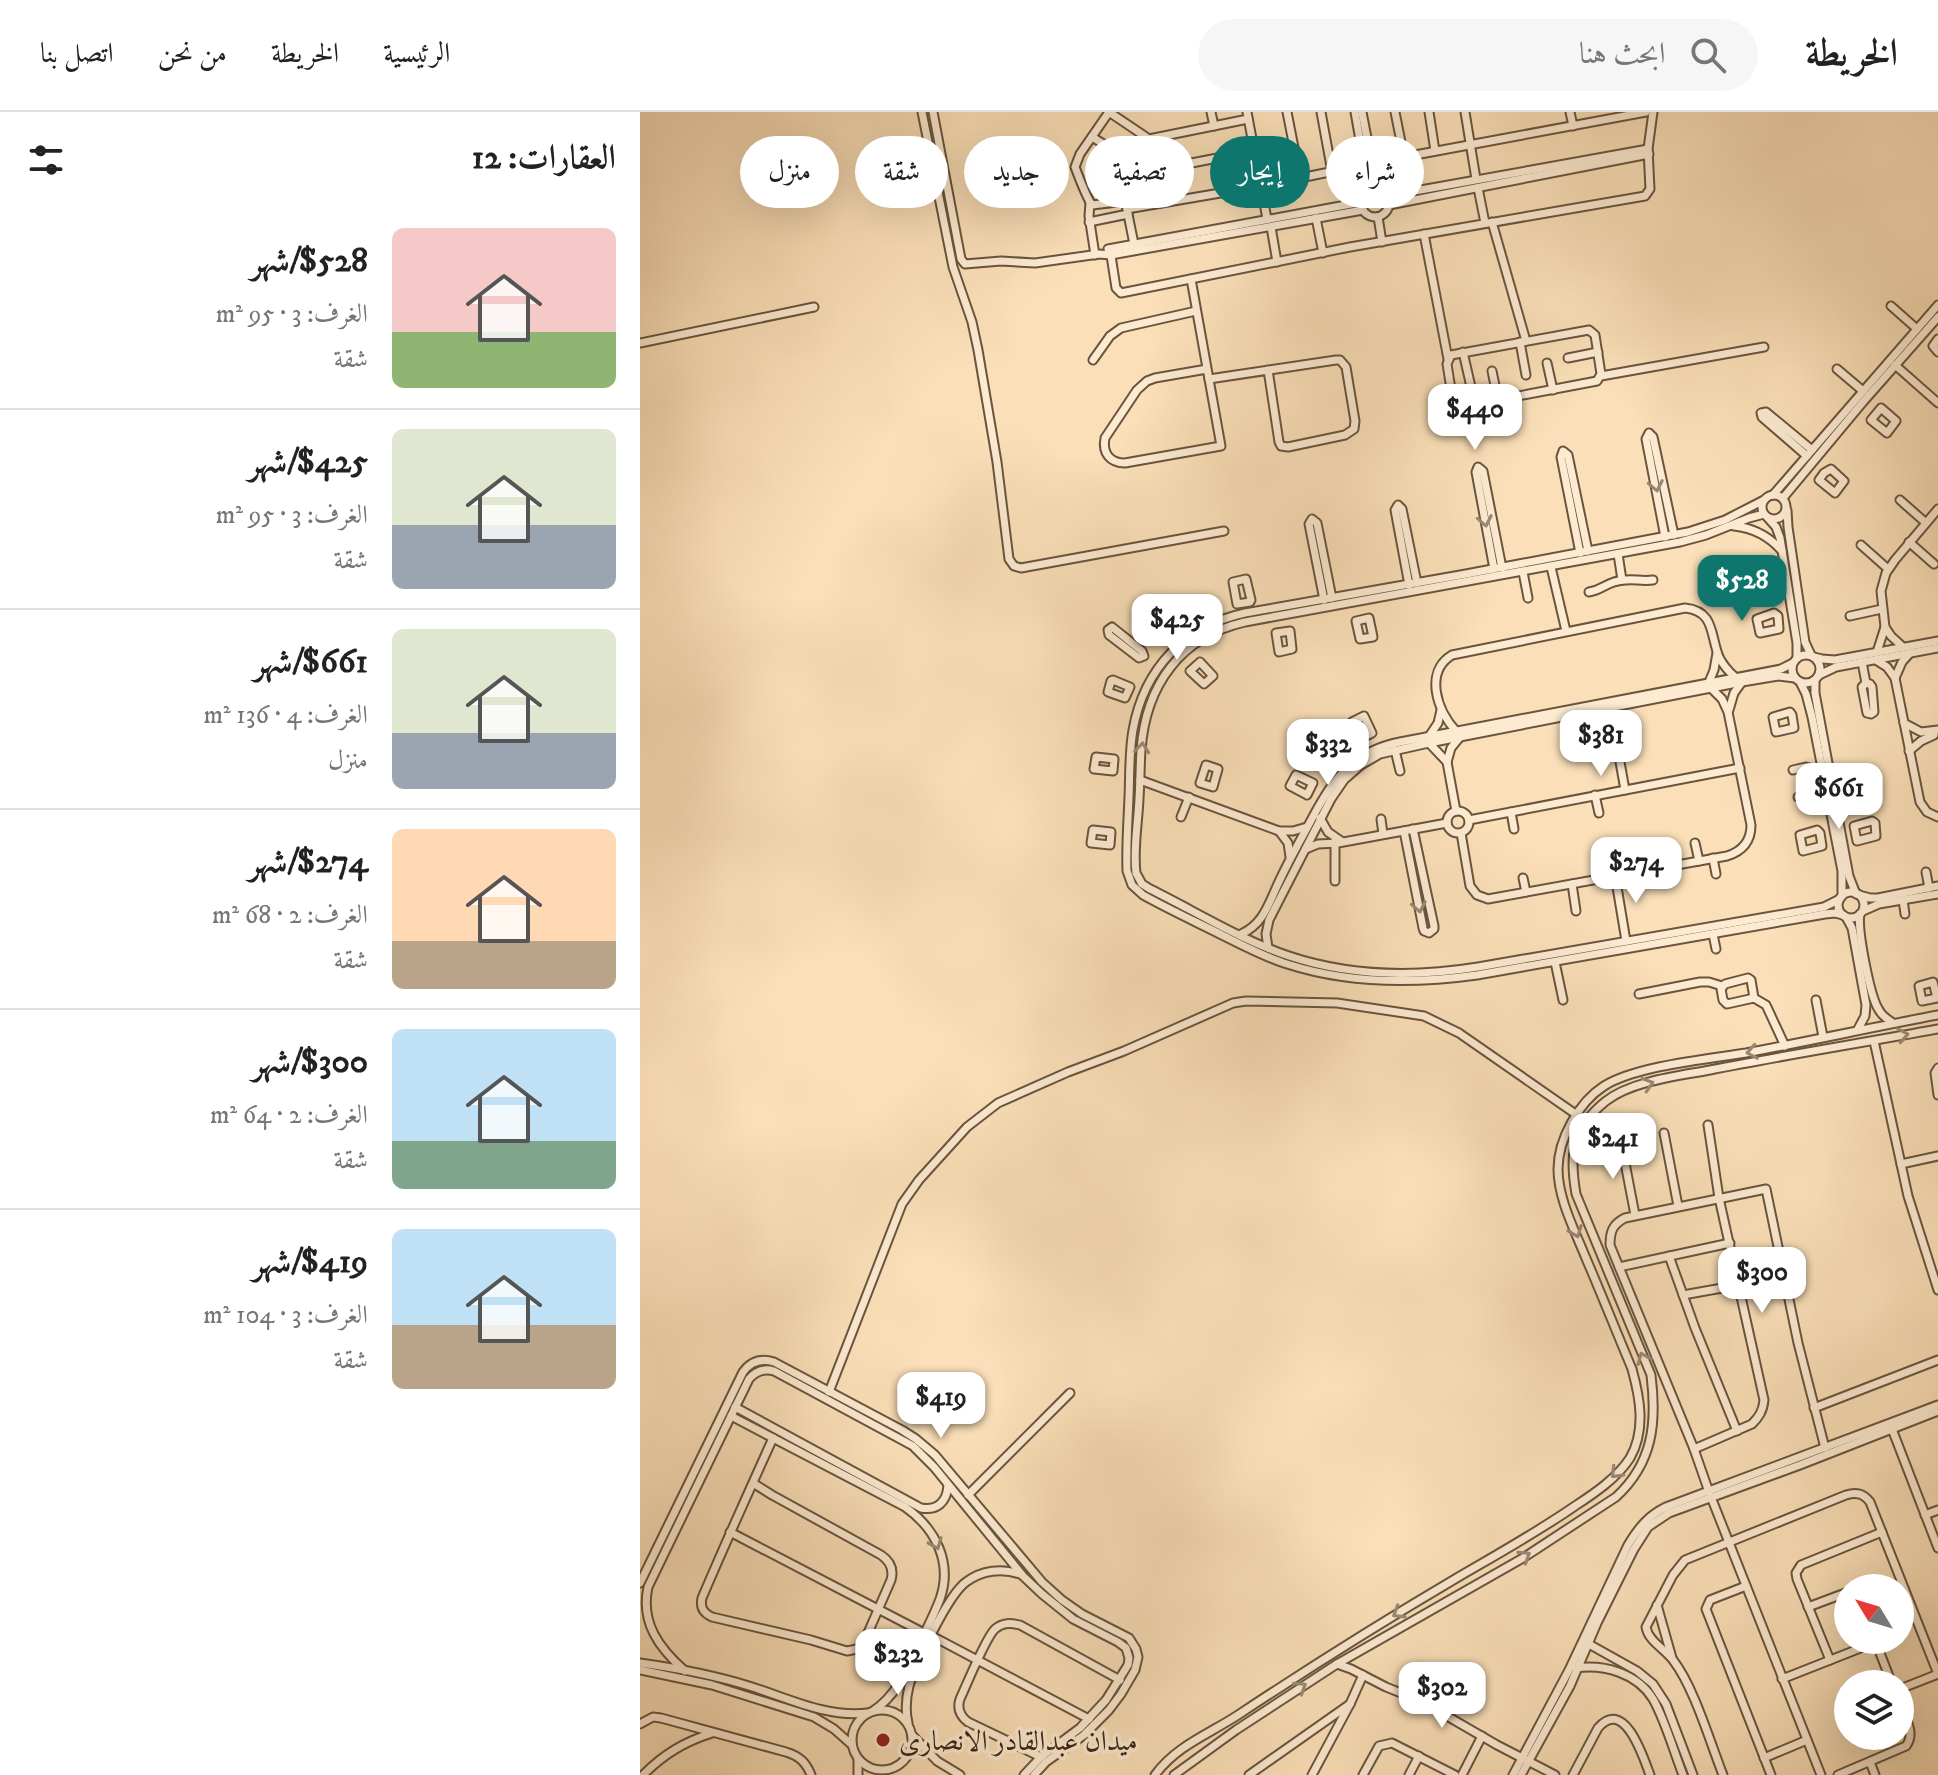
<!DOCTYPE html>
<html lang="ar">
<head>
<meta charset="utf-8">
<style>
  body { margin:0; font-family:"IM FELL DW Pica",Amiri,serif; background:#f6f6f6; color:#222; direction:rtl; height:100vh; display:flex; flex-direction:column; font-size:30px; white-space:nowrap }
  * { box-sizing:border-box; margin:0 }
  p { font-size:26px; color:#767676 }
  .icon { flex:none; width:44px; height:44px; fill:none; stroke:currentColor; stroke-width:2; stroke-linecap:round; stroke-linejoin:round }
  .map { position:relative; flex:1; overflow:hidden; direction:ltr }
  .panel { display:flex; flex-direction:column; background:#fff; width:640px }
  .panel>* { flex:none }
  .top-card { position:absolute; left:24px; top:24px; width:760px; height:72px; direction:rtl; display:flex; gap:16px }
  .needle { width:52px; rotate:308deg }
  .tools { position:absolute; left:1194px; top:1462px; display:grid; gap:16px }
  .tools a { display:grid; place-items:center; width:80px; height:80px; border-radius:50%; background:#fff; box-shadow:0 8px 32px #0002; font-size:40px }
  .price { position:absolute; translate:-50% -68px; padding:0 18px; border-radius:16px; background:#fff; color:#222; font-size:26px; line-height:52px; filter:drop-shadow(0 2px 4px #0008) }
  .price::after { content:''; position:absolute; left:50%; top:48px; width:24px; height:18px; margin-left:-12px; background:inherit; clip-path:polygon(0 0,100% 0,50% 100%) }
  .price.current { background:#0f766e; color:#fff }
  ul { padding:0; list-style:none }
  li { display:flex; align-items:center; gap:24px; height:200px; padding:0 24px }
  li+li { border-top:2px solid #e0e0e0 }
  li span { display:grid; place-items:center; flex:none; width:224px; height:160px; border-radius:12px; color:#555 }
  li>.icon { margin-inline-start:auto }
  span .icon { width:96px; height:96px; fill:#fffc; stroke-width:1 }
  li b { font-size:34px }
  h2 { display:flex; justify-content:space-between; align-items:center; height:96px; padding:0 24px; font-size:34px }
  .chip { padding:0 28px; border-radius:36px; background:#fff; box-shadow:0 8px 32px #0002; font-size:28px; line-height:72px }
  .chip.current { background:#0f766e; color:#fff }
  header { display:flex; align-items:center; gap:48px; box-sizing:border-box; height:112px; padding:0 40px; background:#fff; border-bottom:2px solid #e0e0e0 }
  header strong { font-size:38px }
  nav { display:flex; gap:44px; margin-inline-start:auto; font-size:28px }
  .search { width:560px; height:72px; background:#f6f6f6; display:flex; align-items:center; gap:20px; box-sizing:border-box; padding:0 28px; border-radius:44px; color:#767676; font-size:30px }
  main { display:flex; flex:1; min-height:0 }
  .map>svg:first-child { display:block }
</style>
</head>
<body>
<header>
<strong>الخريطة</strong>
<div class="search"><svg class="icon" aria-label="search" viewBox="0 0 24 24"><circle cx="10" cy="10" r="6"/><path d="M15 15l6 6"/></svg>ابحث هنا</div>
<nav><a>الرئيسية</a><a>الخريطة</a><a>من نحن</a><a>اتصل بنا</a></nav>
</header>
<main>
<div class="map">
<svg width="1298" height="1663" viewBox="0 0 1298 1663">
  <rect width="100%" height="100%" fill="#fadfb8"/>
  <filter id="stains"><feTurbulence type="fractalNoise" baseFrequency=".0025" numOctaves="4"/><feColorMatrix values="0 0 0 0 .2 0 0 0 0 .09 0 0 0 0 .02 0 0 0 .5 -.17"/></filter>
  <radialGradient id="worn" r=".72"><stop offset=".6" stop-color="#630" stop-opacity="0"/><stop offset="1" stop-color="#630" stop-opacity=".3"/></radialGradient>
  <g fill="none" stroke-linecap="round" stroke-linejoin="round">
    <defs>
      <g id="minor">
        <polyline points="282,0 313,155 332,210 338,238 357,350 369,447 374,454 381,456 584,419"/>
        <polyline points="293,0 321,147 325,152 361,149 395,151 459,142 471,143 723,98"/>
        <path d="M469 0 440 42 435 55C438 63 448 88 452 93L486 89"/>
        <polyline points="469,0 509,27 521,91"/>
        <polyline points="571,0 574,14"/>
        <polyline points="607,0 627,107"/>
        <polyline points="647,0 660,66"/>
        <polyline points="681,0 692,60"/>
        <polyline points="715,0 729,79"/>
        <polyline points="722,0 737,77"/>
        <polyline points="755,0 764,45"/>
        <polyline points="789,0 795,39"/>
        <polyline points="825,0 836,67"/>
        <polyline points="930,0 933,14"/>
        <polyline points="452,25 470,36 476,43 494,132"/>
        <polyline points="509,27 608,7"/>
        <polyline points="732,51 1006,0"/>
        <polyline points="515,58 614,39"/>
        <polyline points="838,76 845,111"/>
        <circle cx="735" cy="91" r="14"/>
        <polyline points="747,84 1008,37"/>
        <polyline points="450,91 449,104 455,143"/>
        <polyline points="749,93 1009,42"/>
        <polyline points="487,97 621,74 724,53"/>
        <polyline points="738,105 742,130"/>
        <polyline points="676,106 683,141"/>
        <polyline points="449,110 488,102"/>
        <polyline points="852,110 886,229"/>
        <polyline points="631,115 637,150"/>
        <polyline points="784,122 808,247"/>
        <polyline points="468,137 722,90"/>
        <polyline points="470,137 476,176 481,181 710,135 1005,84 1010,77 1008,37 1013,0"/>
        <path d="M551 167 581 334 485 351C470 351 462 341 465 326L497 278 507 269 515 266 567 257"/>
        <polyline points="1251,194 1277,217"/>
        <polygon points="949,218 955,223 961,262 957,269 820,295 813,290 807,252 811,243"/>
        <polyline points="1298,227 1293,234 1298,240"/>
        <polyline points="880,230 886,263"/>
        <polyline points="0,231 174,195"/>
        <polyline points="823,240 831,275"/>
        <polyline points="928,246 958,240"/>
        <polyline points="453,248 470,224 481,216 556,199"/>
        <polyline points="907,251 913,278"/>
        <polyline points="1255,253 1298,291"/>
        <polyline points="1197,257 1223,279"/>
        <polyline points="852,259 858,288"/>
        <polyline points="961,264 1124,235"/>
        <polyline points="569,267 696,248 700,248 706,255 715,309 714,317 705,323 648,335 641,334 639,330 628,258"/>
        <polygon points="1241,296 1256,309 1247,321 1231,308"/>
        <polyline points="1167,344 1122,305 1121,301 1126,300 1172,338"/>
        <polygon points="1191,357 1204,369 1195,381 1179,368 1184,361"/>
        <circle cx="1134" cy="395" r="12"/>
        <polyline points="1133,383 1298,193"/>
        <polyline points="1143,386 1223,290 1298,205"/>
        <path d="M1124 388 1085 408 1048 420 826 462 605 501C545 514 504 556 493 618 489 640 490 663 489 685 488 710 486 735 487 759L492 773 503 783C528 797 554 809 580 822 602 833 624 845 647 852 709 872 773 872 837 863L1185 802 1195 801 1203 803"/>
        <polyline points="1260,388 1286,411"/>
        <polyline points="1147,398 1148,415 1165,530 1171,543"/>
        <path d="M1124 402 1109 406 1066 423 1040 430 605 510C540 525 506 573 501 638 500 654 500 671 499 687 498 711 493 737 496 761L502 772 510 777C555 799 601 828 649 844 709 864 776 865 838 855L1184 795 1200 787"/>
        <polyline points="1128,406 1136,415 1140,426 1157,531 1157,546"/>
        <path d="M1094 414C1114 416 1129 424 1142 439"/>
        <polyline points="1025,425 1006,327 1009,321 1013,325 1034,423"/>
        <polyline points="1269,430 1294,452"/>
        <polyline points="1221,433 1248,457"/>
        <polyline points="940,441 921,345 923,339 928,343 948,439"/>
        <polyline points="978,442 982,468"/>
        <polyline points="911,455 926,519"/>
        <polyline points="854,457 836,360 838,355 843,359 862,456"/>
        <polyline points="883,460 888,486"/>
        <polygon points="606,467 611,488 610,490 597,492 593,470"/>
        <polyline points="769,473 755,398 758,393 762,397 777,471"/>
        <path d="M949 480C961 478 964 473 974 470 990 465 999 470 1013 468"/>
        <polyline points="684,488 669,412 672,407 677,411 692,486"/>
        <polygon points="1134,501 1138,504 1139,517 1120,521 1117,507"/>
        <polyline points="1210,504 1242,497"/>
        <polygon points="729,506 733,525 720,527 716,509"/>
        <polygon points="472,515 502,539 504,544 499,546 469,523 468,518"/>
        <polyline points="1245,515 1251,524 1263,535"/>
        <polygon points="650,519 652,537 639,540 636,521"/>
        <path d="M536 521 541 514 528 499 517 507C518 513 526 523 532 524L536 521 542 530"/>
        <polyline points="1237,540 1245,515 1241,479 1246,461 1255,448 1298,397"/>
        <circle cx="1166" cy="557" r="14"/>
        <polyline points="1174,545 1182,547 1195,548 1298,529"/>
        <polyline points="1236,548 1247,555 1255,566 1280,690 1287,700 1298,705"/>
        <polygon points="560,550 573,564 564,572 550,559"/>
        <polyline points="1222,550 1226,571"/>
        <polyline points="1179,563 1196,555 1298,536"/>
        <polyline points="1255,566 1262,550 1270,541"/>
        <polygon points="473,568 490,575 485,586 468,580 471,569"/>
        <polyline points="1175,568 1175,581 1209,764 1216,782"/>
        <polyline points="1069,570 1074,558 1077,541"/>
        <polyline points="1160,570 1166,582 1172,605 1202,759 1202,784"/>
        <polygon points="1226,571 1230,572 1232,575 1234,600 1231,602 1227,601 1222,575"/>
        <polyline points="1089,598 1094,581 1102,570"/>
        <polygon points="1150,600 1152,603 1154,616 1136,620 1133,605"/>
        <polyline points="937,603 941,626 945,632 986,624"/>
        <polygon points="724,604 732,621 720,627 712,610"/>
        <polyline points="1264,611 1281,620 1298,618"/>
        <path d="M816 619C797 599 784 560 812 543L1045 496C1075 499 1070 523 1079 545 1083 553 1088 559 1095 565"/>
        <polyline points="790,623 798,611 801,598"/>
        <polyline points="789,631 807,650 816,699"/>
        <polyline points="755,638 760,659"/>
        <polyline points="1269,639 1281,629 1294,623"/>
        <polygon points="456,645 474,647 473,659 454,657"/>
        <polyline points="807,650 811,636 820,625"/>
        <polyline points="980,650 985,678"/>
        <polygon points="566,653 578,657 573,675 560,671"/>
        <polyline points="1153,658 1166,655 1170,656 1174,682"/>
        <polygon points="656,663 673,671 667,683 650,674"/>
        <polyline points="500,668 639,719 653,719 667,715"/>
        <polyline points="955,683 959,701"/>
        <polyline points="1158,685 1176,681"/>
        <circle cx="818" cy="710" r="11"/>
        <polyline points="871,700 874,717"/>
        <polyline points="541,705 549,685"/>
        <polyline points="680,706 688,720 701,729"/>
        <polyline points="741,707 743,722"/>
        <polyline points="829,708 1100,656"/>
        <polygon points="1232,709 1235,711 1236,724 1217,729 1214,714"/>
        <polygon points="453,718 471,720 470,733 451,731"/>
        <polygon points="1177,718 1180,721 1182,734 1163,739 1160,723"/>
        <polyline points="639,719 648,731 650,745"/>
        <polyline points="764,719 783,816 784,819 789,821 794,817 794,814 773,717"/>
        <path d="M821 721 830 774 837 783 848 787 1087 744C1103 739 1111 729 1111 713L1088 600 1082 587 1071 576"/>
        <polyline points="1055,731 1059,749"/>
        <polyline points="666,737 678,732 698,731 807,711"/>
        <polyline points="1073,746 1076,762"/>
        <polyline points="967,748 970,764"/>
        <polyline points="1286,760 1289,776"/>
        <polyline points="975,763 986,829"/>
        <polyline points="883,766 886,780"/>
        <polyline points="695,769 695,729"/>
        <polyline points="932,772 936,799"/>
        <circle cx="1211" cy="793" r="13"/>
        <polyline points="1219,783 1230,786 1238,786 1298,774"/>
        <polyline points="1263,788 1265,802"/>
        <polyline points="1223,799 1239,792 1298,782"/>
        <path d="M1220 802C1217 817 1230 885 1239 898 1242 904 1247 907 1253 911"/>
        <polyline points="1206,805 1212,816 1226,893 1225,904 1218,917"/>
        <path d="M601 822C622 813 628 794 637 774 646 754 657 734 668 714 690 672 709 640 760 630L1141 557 1153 551"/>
        <polyline points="1073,822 1076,837"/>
        <polyline points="628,836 626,822 629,808 691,687 704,668 721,653 740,642 789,631 1102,570 1138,564 1155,566"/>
        <polyline points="915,850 923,888"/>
        <polygon points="1293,870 1297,886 1282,889 1279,874"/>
        <polyline points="999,882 1060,870 1069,870 1082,874"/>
        <polyline points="1114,886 1111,868 1108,866 1085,872 1081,877 1083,888 1087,892 1114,886 1126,893 1145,934"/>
        <polyline points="1176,888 1183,925"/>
        <polyline points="1234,929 1268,1084 1298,1178"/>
        <polyline points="1298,956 1295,961 1298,983"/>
        <polyline points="1024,1021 1038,1094"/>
        <polyline points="981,1030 995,1103"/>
        <polyline points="1261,1052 1298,1044"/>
        <polyline points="1029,1144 1055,1216 1097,1319"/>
        <polyline points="979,1155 1090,1131"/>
        <polyline points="1043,1183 1099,1173"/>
        <polyline points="189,1280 262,1092 279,1068 327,1015 358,991 428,960 484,939 593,891 606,889 697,891 784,904 819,921 937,1003"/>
        <path d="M95 1295 281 1396C297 1399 307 1390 308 1373"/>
        <polyline points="1174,1296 1298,1248"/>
        <path d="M91 1304 265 1395C295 1416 313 1450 300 1487 294 1503 286 1518 279 1533 267 1558 257 1583 233 1599"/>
        <polyline points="1252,1317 1298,1436"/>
        <path d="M1054 1337 1112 1312C1119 1305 1123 1299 1124 1288L1079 1086 1068 1013"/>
        <path d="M113 1371 132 1383 241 1443C250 1449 254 1457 251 1468L224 1530 217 1537 207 1539 171 1528 72 1505C63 1501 60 1495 62 1486 85 1432 109 1379 133 1326"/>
        <path d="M1069 1380 1054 1337 970 1133C970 1119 973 1112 985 1106L1126 1077 1158 1231 1185 1336"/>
        <polyline points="328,1383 430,1281"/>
        <polyline points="1071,1385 1181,1663"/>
        <polyline points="1285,1403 1298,1398"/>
        <polyline points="90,1420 284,1521"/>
        <path d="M0 1471 103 1260C111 1249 121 1246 134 1250L262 1318 276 1327 295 1343 402 1470 422 1488 442 1502 489 1526 496 1537 498 1545 495 1558 481 1582 469 1598 444 1623 406 1650 394 1663"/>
        <polyline points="1106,1474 1070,1488 1066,1497 1131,1663"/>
        <polyline points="1017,1493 1032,1546"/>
        <polyline points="1168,1495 1208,1480"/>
        <polyline points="292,1524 449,1607"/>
        <polyline points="1235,1528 1252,1572"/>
        <polyline points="947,1531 997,1559 1013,1572 1026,1592 1053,1663"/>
        <polyline points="1190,1548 1157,1467 1156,1461 1161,1453 1242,1420"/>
        <path d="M0 1551C36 1556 73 1563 109 1574 148 1586 186 1606 228 1601"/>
        <polyline points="697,1552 711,1557 746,1575 781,1589 857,1633 915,1663"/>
        <path d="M936 1556C964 1552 997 1561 1013 1587 1025 1608 1034 1640 1043 1663"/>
        <polyline points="0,1558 72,1573 174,1605 194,1617 212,1633"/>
        <path d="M45 1559C20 1537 0 1511 8 1475L109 1267C116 1259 124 1256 134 1259L273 1334 294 1355 383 1464 402 1482 433 1507 478 1530 486 1536 489 1546 488 1553 466 1588 440 1616 401 1645 384 1663"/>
        <polyline points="1142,1567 1236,1530"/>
        <polyline points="1260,1577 1298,1562"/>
        <circle cx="242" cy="1628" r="30"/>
        <path d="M268 1611C265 1598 266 1586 269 1574 276 1551 308 1483 326 1470 342 1458 362 1456 380 1462"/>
        <path d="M0 1612 13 1605 21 1606 146 1640C159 1644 166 1650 171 1663"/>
        <polyline points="273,1624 297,1649 320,1663"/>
        <path d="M401 1645 328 1610C320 1604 317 1596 320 1587 327 1572 346 1525 355 1517 363 1510 371 1511 380 1513L480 1568"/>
        <polyline points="1124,1646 1167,1628"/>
        <polyline points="1230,1650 1235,1663"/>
        <path d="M3 1663C24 1642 44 1630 72 1621"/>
        <polyline points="218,1663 218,1647"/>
        <path d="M515 1663C536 1634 569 1622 598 1603 669 1556 742 1510 815 1467 856 1443 896 1421 935 1394 955 1381 977 1366 990 1346 1006 1318 1000 1286 992 1257 976 1219 961 1181 945 1144 934 1117 918 1086 918 1057 918 1027 939 990 964 974 996 954 1068 947 1106 941 1170 929 1234 915 1298 903"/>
        <path d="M534 1663 596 1618 697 1552 883 1446 976 1385C1013 1351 1017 1311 1011 1263L936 1082C929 1042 932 1016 966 989 992 969 1038 964 1070 958 1146 943 1222 931 1298 917"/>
        <polyline points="609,1663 710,1592"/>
        <polyline points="672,1663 710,1592 723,1563"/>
        <polyline points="723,1663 739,1634 752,1631 815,1663"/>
        <polyline points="769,1663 779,1644"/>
        <polyline points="822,1663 842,1624"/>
        <path d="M873 1663 929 1558 988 1433C999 1415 1008 1404 1026 1395L1298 1293"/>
        <polyline points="881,1663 930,1574 957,1511 994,1437 1008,1415 1029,1401 1160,1353 1298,1299"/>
        <path d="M933 1663 958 1616C984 1585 1003 1644 1010 1663"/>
        <path d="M1083 1663C1070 1630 1054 1575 1033 1548 1025 1537 1008 1529 1006 1515L1033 1463 1045 1448 1206 1383C1216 1380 1223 1381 1230 1390L1298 1562"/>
        <path d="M1198 1663 1266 1634C1276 1621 1265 1606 1260 1592"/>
      </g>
    </defs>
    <use href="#minor" stroke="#6a543e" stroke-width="11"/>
    <use href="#minor" stroke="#fcead1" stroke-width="7"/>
  </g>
  <defs><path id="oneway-chevron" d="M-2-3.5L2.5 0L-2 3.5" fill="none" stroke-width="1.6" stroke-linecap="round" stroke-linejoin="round" transform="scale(2)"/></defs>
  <g stroke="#9b8874">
    <use href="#oneway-chevron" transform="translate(1016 374) rotate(79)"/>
    <use href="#oneway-chevron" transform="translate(845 409) rotate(79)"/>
    <use href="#oneway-chevron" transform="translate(502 636) rotate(-84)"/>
    <use href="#oneway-chevron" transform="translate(779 795) rotate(79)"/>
    <use href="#oneway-chevron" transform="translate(1263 923) rotate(-10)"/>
    <use href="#oneway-chevron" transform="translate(1112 940) rotate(170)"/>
    <use href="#oneway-chevron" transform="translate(1008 972) rotate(-17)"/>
    <use href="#oneway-chevron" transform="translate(936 1120) rotate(69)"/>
    <use href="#oneway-chevron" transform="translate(1003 1246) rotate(-113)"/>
    <use href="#oneway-chevron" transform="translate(976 1361) rotate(134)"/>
    <use href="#oneway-chevron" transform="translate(296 1432) rotate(68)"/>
    <use href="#oneway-chevron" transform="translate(885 1444) rotate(-33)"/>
    <use href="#oneway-chevron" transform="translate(758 1501) rotate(149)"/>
    <use href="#oneway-chevron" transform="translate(661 1575) rotate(-33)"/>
  </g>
  <circle fill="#8f2418" stroke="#fcead1" stroke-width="3" cx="243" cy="1628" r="8"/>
  <g text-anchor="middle" stroke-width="7" stroke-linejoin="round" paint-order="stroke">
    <g font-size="28" fill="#3a2616" stroke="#fcead1" text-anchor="start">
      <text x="259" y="1638">ميدان عبدالقادر الانصارى</text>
    </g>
  </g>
  <rect width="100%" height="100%" filter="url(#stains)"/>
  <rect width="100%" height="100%" fill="url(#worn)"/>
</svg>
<div class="tools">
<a><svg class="needle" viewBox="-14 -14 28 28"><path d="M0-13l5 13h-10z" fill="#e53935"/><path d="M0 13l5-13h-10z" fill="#767676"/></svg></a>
<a><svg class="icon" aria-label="layers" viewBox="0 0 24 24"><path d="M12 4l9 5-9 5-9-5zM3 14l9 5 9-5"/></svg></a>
</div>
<b class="price" style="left:835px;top:340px">$440</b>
<b class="price current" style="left:1102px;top:511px">$528</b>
<b class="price" style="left:537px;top:550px">$425</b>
<b class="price" style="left:961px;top:666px">$381</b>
<b class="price" style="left:688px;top:675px">$332</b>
<b class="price" style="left:1199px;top:719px">$661</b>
<b class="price" style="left:996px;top:793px">$274</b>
<b class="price" style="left:973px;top:1069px">$241</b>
<b class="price" style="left:1122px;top:1203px">$300</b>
<b class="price" style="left:301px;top:1328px">$419</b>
<b class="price" style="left:258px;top:1585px">$232</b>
<b class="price" style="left:802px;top:1618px">$302</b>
<div class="top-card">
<a class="chip">شراء</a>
<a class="chip current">إيجار</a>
<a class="chip">تصفية</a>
<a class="chip">جديد</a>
<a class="chip">شقة</a>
<a class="chip">منزل</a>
</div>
</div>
<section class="panel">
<h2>العقارات: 12<svg class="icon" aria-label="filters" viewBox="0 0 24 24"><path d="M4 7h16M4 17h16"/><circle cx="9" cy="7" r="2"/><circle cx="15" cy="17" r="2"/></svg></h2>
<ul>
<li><span style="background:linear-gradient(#f6c9c9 65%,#8fb573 0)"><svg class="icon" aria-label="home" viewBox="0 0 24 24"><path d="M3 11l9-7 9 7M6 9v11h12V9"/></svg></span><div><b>$528/شهر</b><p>الغرف: 3 · 95 m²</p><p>شقة</p></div></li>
<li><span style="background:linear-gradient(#dfe7d0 60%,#9aa5b1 0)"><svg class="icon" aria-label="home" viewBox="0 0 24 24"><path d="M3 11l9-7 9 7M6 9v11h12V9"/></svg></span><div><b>$425/شهر</b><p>الغرف: 3 · 95 m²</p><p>شقة</p></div></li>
<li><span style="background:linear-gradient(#dfe7d0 65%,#9aa5b1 0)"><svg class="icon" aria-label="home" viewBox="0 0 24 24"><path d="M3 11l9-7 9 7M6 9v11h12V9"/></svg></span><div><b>$661/شهر</b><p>الغرف: 4 · 136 m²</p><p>منزل</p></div></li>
<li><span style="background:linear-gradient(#ffd9b3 70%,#b9a48a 0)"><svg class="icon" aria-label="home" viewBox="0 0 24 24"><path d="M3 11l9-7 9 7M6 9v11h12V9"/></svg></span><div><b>$274/شهر</b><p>الغرف: 2 · 68 m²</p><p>شقة</p></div></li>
<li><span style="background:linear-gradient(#bfe0f5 70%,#7fa58c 0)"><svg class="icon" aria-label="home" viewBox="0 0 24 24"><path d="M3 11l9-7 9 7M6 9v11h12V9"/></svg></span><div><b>$300/شهر</b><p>الغرف: 2 · 64 m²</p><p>شقة</p></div></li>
<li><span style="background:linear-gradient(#bfe0f5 60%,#b9a48a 0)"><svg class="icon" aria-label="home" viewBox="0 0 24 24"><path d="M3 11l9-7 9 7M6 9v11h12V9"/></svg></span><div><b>$419/شهر</b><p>الغرف: 3 · 104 m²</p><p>شقة</p></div></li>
</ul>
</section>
</main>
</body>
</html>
